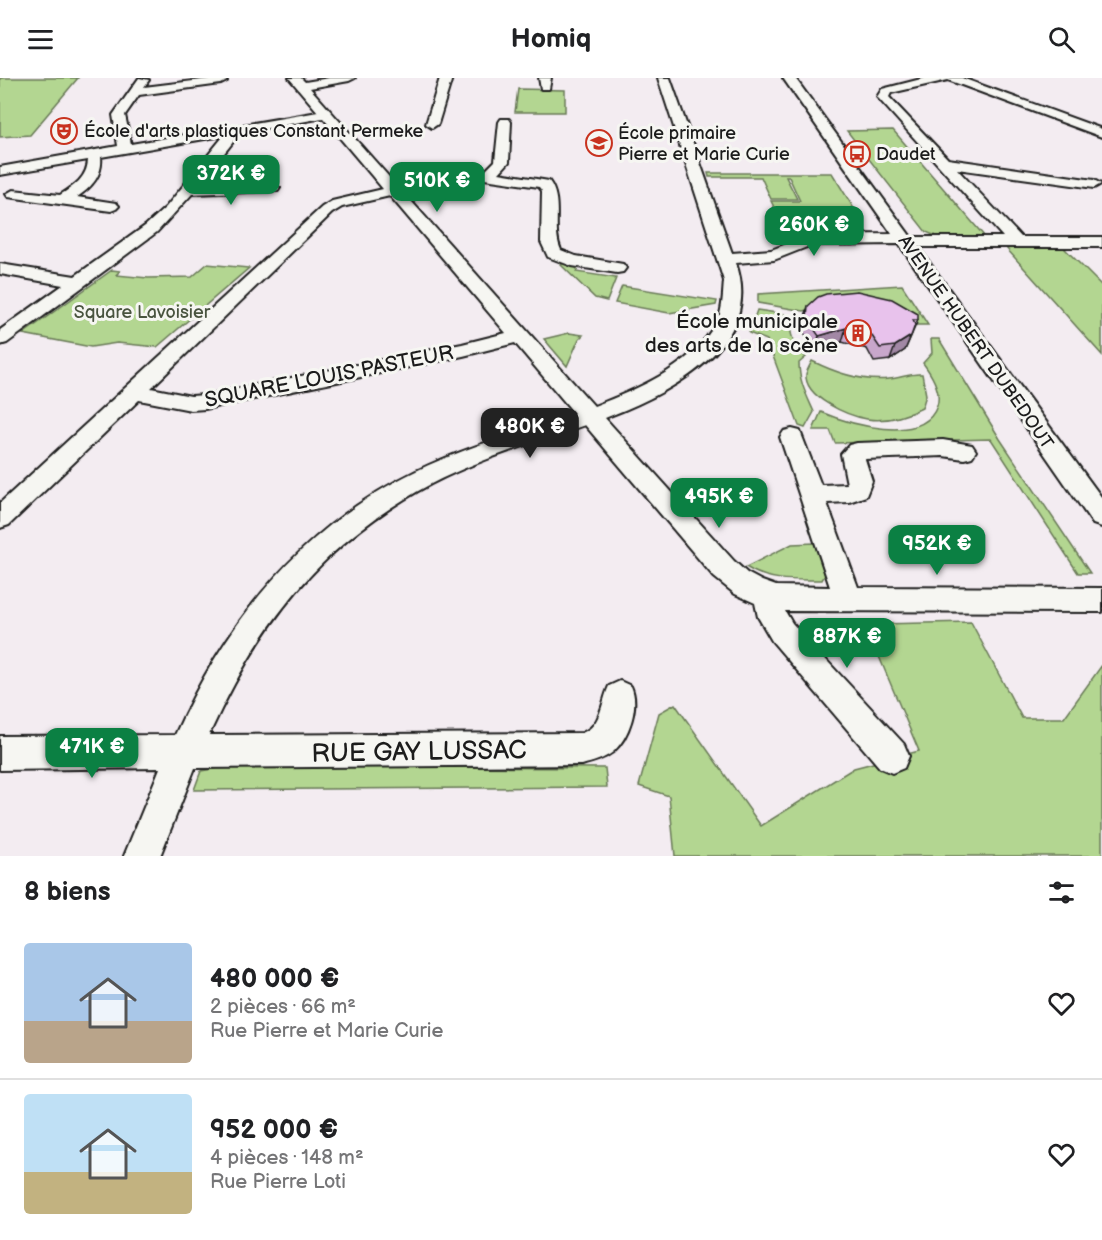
<!DOCTYPE html>
<html lang="fr">
<head>
<meta charset="utf-8">
<style>
  body { margin:0; font-family:"Balsamiq Sans",sans-serif; background:#f6f6f6; color:#202124; height:100vh; display:flex; flex-direction:column; font-size:22px; white-space:nowrap }
  * { box-sizing:border-box; margin:0 }
  p { font-size:20px; color:#757577 }
  .icon { flex:none; width:33px; height:33px; fill:none; stroke:currentColor; stroke-width:2; stroke-linecap:round; stroke-linejoin:round }
  .map { position:relative; height:778px; overflow:hidden }
  .side { display:flex; flex-direction:column; background:#fff; flex:1 }
  .side>* { flex:none }
  .price { position:absolute; translate:-50% -51px; padding:0 14px; border-radius:12px; background:#0b8043; color:#fff; font-size:20px; line-height:39px; filter:drop-shadow(0 2px 3px #0008) }
  .price::after { content:''; position:absolute; left:50%; top:36px; width:18px; height:14px; margin-left:-9px; background:inherit; clip-path:polygon(0 0,100% 0,50% 100%) }
  .price.selected { background:#222; color:#fff }
  ul { padding:0; list-style:none }
  li { display:flex; align-items:center; gap:18px; height:150px; padding:0 24px }
  li+li { border-top:2px solid #e0e0e0 }
  li span { display:grid; place-items:center; flex:none; width:168px; height:120px; border-radius:6px; color:#555 }
  li>.icon { margin-inline-start:auto }
  span .icon { width:72px; height:72px; fill:#fffc; stroke-width:1 }
  li b { font-size:26px }
  h2 { display:flex; justify-content:space-between; align-items:center; height:72px; padding:0 24px; font-size:26px }
  header { display:flex; justify-content:space-between; align-items:center; height:78px; padding:0 24px; background:#fff; font-size:27px; font-weight:600 }
  .map>svg:first-child { display:block }
</style>
</head>
<body>
<header><svg class="icon" aria-label="menu" viewBox="0 0 24 24"><path d="M4 6h16M4 12h16M4 18h16"/></svg>Homiq<svg class="icon" aria-label="search" viewBox="0 0 24 24"><circle cx="10" cy="10" r="6"/><path d="M15 15l6 6"/></svg></header>
<div class="map">
<svg width="1102" height="778" viewBox="0 0 1102 778">
  <rect width="100%" height="100%" fill="#f3ecf1"/>
  <filter id="ink" filterUnits="userSpaceOnUse"><feTurbulence type="fractalNoise" baseFrequency=".0167" numOctaves="2"/><feDisplacementMap in="SourceGraphic" scale="12" xChannelSelector="R" yChannelSelector="G"/><feConvolveMatrix kernelMatrix="1 2 1 2 8 2 1 2 1" color-interpolation-filters="sRGB"/></filter>
  <g filter="url(#ink)">
    <g fill="#b3d691" stroke="#687956" stroke-width="1.5">
      <polygon points="0,0 78,0 30,57 0,59"/>
      <polygon points="518,11 565,12 565,34 515,34"/>
      <polygon points="893,52 985,159 936,158 926,154 847,53"/>
      <polygon points="708,95 832,95 858,137 778,137 771,123 800,123 789,99 786,99 797,121 771,121 761,99 709,99"/>
      <polygon points="1063,169 1102,208 1102,277 1006,170"/>
      <polygon points="563,185 579,188 576,194 616,200 607,223 595,220 561,187"/>
      <polygon points="207,186 249,190 157,269 117,265 91,269 23,256 112,192 120,193 116,197 148,200 192,199"/>
      <polygon points="902,207 928,247 917,247 907,240 814,228 804,233 758,225 758,216"/>
      <polygon points="622,208 717,223 716,227 669,235 615,225"/>
      <path d="M757 232 784 236 789 240C790 256 793 268 806 279L799 285C799 304 807 318 814 334L805 350 799 348 767 262 749 255Z"/>
      <polygon points="569,255 583,257 579,261 567,288 544,261"/>
      <path d="M931 261H939L1000 361 1090 495H1078L991 361 835 365 830 352H813L821 334C849 346 923 368 937 328 942 313 932 297 923 285L932 275Z"/>
      <path d="M812 283C836 295 862 304 889 301 901 300 910 295 922 296L926 317 922 330C906 338 886 344 867 341 849 338 804 320 806 296 807 292 810 287 812 283Z"/>
      <path d="M815 465 825 497 822 502C795 502 769 504 746 489L792 466Z"/>
      <polygon points="971,544 1022,640 1064,640 1102,587 1102,778 675,778 669,718 639,708 659,635 675,626 761,748 854,690 919,673 875,569 879,546"/>
      <polygon points="230,688 605,690 607,709 194,712 201,693"/>
    </g>
    <g fill="none" stroke-linecap="round" stroke-linejoin="round">
      <defs>
        <g id="street">
          <path d="M139 0 149 2 144 9 218 0 227 3 221 6 139 17 125 37 131 66 318 34 289 0H301L305 4 329 0H355L349 3 310 10 397 108 470 91 485 93 495 83 499 44 501 41H509L511 44 509 84 499 95 549 103C564 123 551 150 561 172L576 178 623 186 626 190 623 194 617 195 572 188 548 179 541 164 542 113 539 109 470 99 404 115 594 328C641 310 700 285 720 236 723 226 723 213 724 203L658 0H670L732 175 771 172 810 157 892 156 783 0H795L911 159H1003L879 21 877 19 882 11 925 0H962L1102 51V59L948 2 891 15 889 19 948 81 1094 102 1101 106 1094 110 957 91 1021 159H1102V169H918L1102 420V449L1093 446 899 166 812 167 774 182 736 185C765 268 668 316 605 340L734 483 747 495 762 503 776 508 830 509 780 359 784 353 792 351 800 353 821 407 847 406 841 376 849 367 857 365 943 362 972 367 976 373 972 379 964 381 943 378 865 381 872 403 866 418 849 424 827 425 858 509 1102 510V534L785 533 792 545 904 666 909 678 904 690 892 695 880 690 772 563 758 539 755 525 735 516 714 499 585 347C534 365 479 381 431 406 321 465 260 545 209 657L582 655C602 647 601 625 609 608L620 603 631 608C640 627 629 660 613 674 604 681 593 684 582 687L195 690 160 778H124L160 690 0 692V658L175 657C226 543 301 449 416 393 466 369 522 353 574 335L515 265 463 278 205 331 191 332 139 322 9 447 0 450V425L322 129 332 123 383 111 323 40 235 56 233 64 199 107 273 106 280 110 278 113 192 116 157 154 7 265 0 267V252L63 207 0 196V186L75 198 145 148 166 129 222 60V58L101 79C103 97 91 110 77 119L116 125 119 128 116 131 111 133 8 119 6 116 13 112 60 117C74 108 87 100 88 82L0 97V89L118 68 113 37ZM390 118 506 255 462 266 205 317 191 318 151 310 332 135 342 129Z"/>
          <polygon points="440,0 452,0 438,46 432,50 426,46"/>
          <polygon points="539,0 551,0 549,11 541,11"/>
        </g>
      </defs>
      <use href="#street" stroke="#1c1c1c" stroke-width="4"/>
      <use href="#street" fill="#f6f6f2" fill-rule="evenodd"/>
    </g>
    <polygon fill="#c8a7cb" stroke="#1c1c1c" stroke-width="1.5" points="808,228 918,242 905,272 890,282 874,284 867,271 842,264 815,271 803,254 804,242"/>
    <g fill="#a288a5" stroke="#1c1c1c" stroke-width="1.5">
      <polygon points="846,250 842,264 815,271 819,258"/>
      <polygon points="911,258 905,272 890,282 895,268"/>
    </g>
    <polygon fill="#e8c2ec" stroke="#1c1c1c" stroke-width="1.5" points="857,213 892,221 918,236 918,242 913,242 915,247 911,258 895,268 880,270 872,258 846,250 819,258 807,241 808,228 818,219 826,216"/>
  </g>
  <defs>
    <symbol id="theatre-ring" viewBox="-11 -11 22 22"><circle r="9.5" fill="#f6f6f2" stroke="#c8321e" stroke-width="1.5"/><path d="M-5-5.5Q0-4 5-5.5V0Q5 5 0 6Q-5 5-5 0ZM-3.3-2.5H-1v1.5H-3.3ZM1-2.5H3.3v1.5H1ZM-2.8 1Q0 5.5 2.8 1Z" fill="#c8321e"/></symbol>
    <symbol id="school-ring" viewBox="-11 -11 22 22"><circle r="9.5" fill="#f6f6f2" stroke="#c8321e" stroke-width="1.5"/><path d="M0-5L7-2L0 1L-7-2ZM-4 1L0 2.5L4 1V4Q0 6-4 4Z" fill="#c8321e"/></symbol>
    <symbol id="bus-ring" viewBox="-11 -11 22 22"><circle r="9.5" fill="#f6f6f2" stroke="#c8321e" stroke-width="1.5"/><path d="M-5-6H5V4H4V6H2V4H-2V6H-4V4H-5ZM-3.5-4V0h7V-4ZM-3.5 1.2v1.5H-2V1.2ZM2 1.2v1.5H3.5V1.2Z" fill="#c8321e"/></symbol>
    <symbol id="building-ring" viewBox="-11 -11 22 22"><circle r="9.5" fill="#f6f6f2" stroke="#c8321e" stroke-width="1.5"/><path d="M-4-6H4V6H1V3H-1V6H-4ZM-2.5-4.3h1.7v1.8h-1.7ZM.8-4.3h1.7v1.8H.8ZM-2.5-1h1.7V.8h-1.7ZM.8-1h1.7V.8H.8Z" fill="#c8321e"/></symbol>
  </defs>
  <g fill-rule="evenodd">
    <use href="#theatre-ring" x="49" y="38" width="30" height="30"/>
    <use href="#school-ring" x="584" y="50" width="30" height="30"/>
    <use href="#bus-ring" x="842" y="61" width="30" height="30"/>
    <use href="#building-ring" x="843" y="240" width="30" height="30"/>
  </g>
  <g text-anchor="middle" stroke-width="6" stroke-linejoin="round" paint-order="stroke">
    <g font-size="18" fill="#1c1c1c" stroke="#f6f6f2" text-anchor="start">
      <text x="84" y="59">École d'arts plastiques Constant Permeke</text>
      <text x="618" y="61">École primaire<tspan x="618" dy="21">Pierre et Marie Curie</tspan></text>
      <text x="876" y="82">Daudet</text>
    </g>
    <g font-size="18" fill="#49543f" stroke="#f6f6f2">
      <text x="142" y="240">Square Lavoisier</text>
    </g>
    <g font-size="18" fill="#1c1c1c" stroke="#f6f6f2">
      <text transform="translate(976 264) rotate(55)" y="6">AVENUE HUBERT DUBEDOUT</text>
    </g>
    <g font-size="21" fill="#1c1c1c" stroke="#f6f6f2" text-anchor="end">
      <text x="838" y="250">École municipale<tspan x="838" dy="24">des arts de la scène</tspan></text>
    </g>
    <g font-size="21" fill="#1c1c1c" stroke="#f6f6f2">
      <text transform="translate(329 298) rotate(-11)" y="7">SQUARE LOUIS PASTEUR</text>
    </g>
    <g font-size="26" fill="#1c1c1c" stroke="#f6f6f2">
      <text transform="translate(419 673) rotate(-1)" y="9">RUE GAY LUSSAC</text>
    </g>
  </g>
</svg>
<b class="price" style="left:231px;top:128px">372K €</b>
<b class="price" style="left:437px;top:135px">510K €</b>
<b class="price" style="left:814px;top:179px">260K €</b>
<b class="price selected" style="left:530px;top:381px">480K €</b>
<b class="price" style="left:719px;top:451px">495K €</b>
<b class="price" style="left:937px;top:498px">952K €</b>
<b class="price" style="left:847px;top:591px">887K €</b>
<b class="price" style="left:92px;top:701px">471K €</b>
</div>
<section class="side">
<h2>8 biens<svg class="icon" aria-label="filters" viewBox="0 0 24 24"><path d="M4 7h16M4 17h16"/><circle cx="9" cy="7" r="2"/><circle cx="15" cy="17" r="2"/></svg></h2>
<ul>
<li><span style="background:linear-gradient(#a9c7e8 65%,#b9a48a 0)"><svg class="icon" aria-label="home" viewBox="0 0 24 24"><path d="M3 11l9-7 9 7M6 9v11h12V9"/></svg></span><div><b>480 000 €</b><p>2 pièces · 66 m²</p><p>Rue Pierre et Marie Curie</p></div><svg class="icon" aria-label="heart" viewBox="0 0 24 24"><path d="M12 20l-8-8c-3-5 5-10 8-4 3-6 11-1 8 4z"/></svg></li>
<li><span style="background:linear-gradient(#bfe0f5 65%,#c2b280 0)"><svg class="icon" aria-label="home" viewBox="0 0 24 24"><path d="M3 11l9-7 9 7M6 9v11h12V9"/></svg></span><div><b>952 000 €</b><p>4 pièces · 148 m²</p><p>Rue Pierre Loti</p></div><svg class="icon" aria-label="heart" viewBox="0 0 24 24"><path d="M12 20l-8-8c-3-5 5-10 8-4 3-6 11-1 8 4z"/></svg></li>
</ul>
</section>
</body>
</html>
